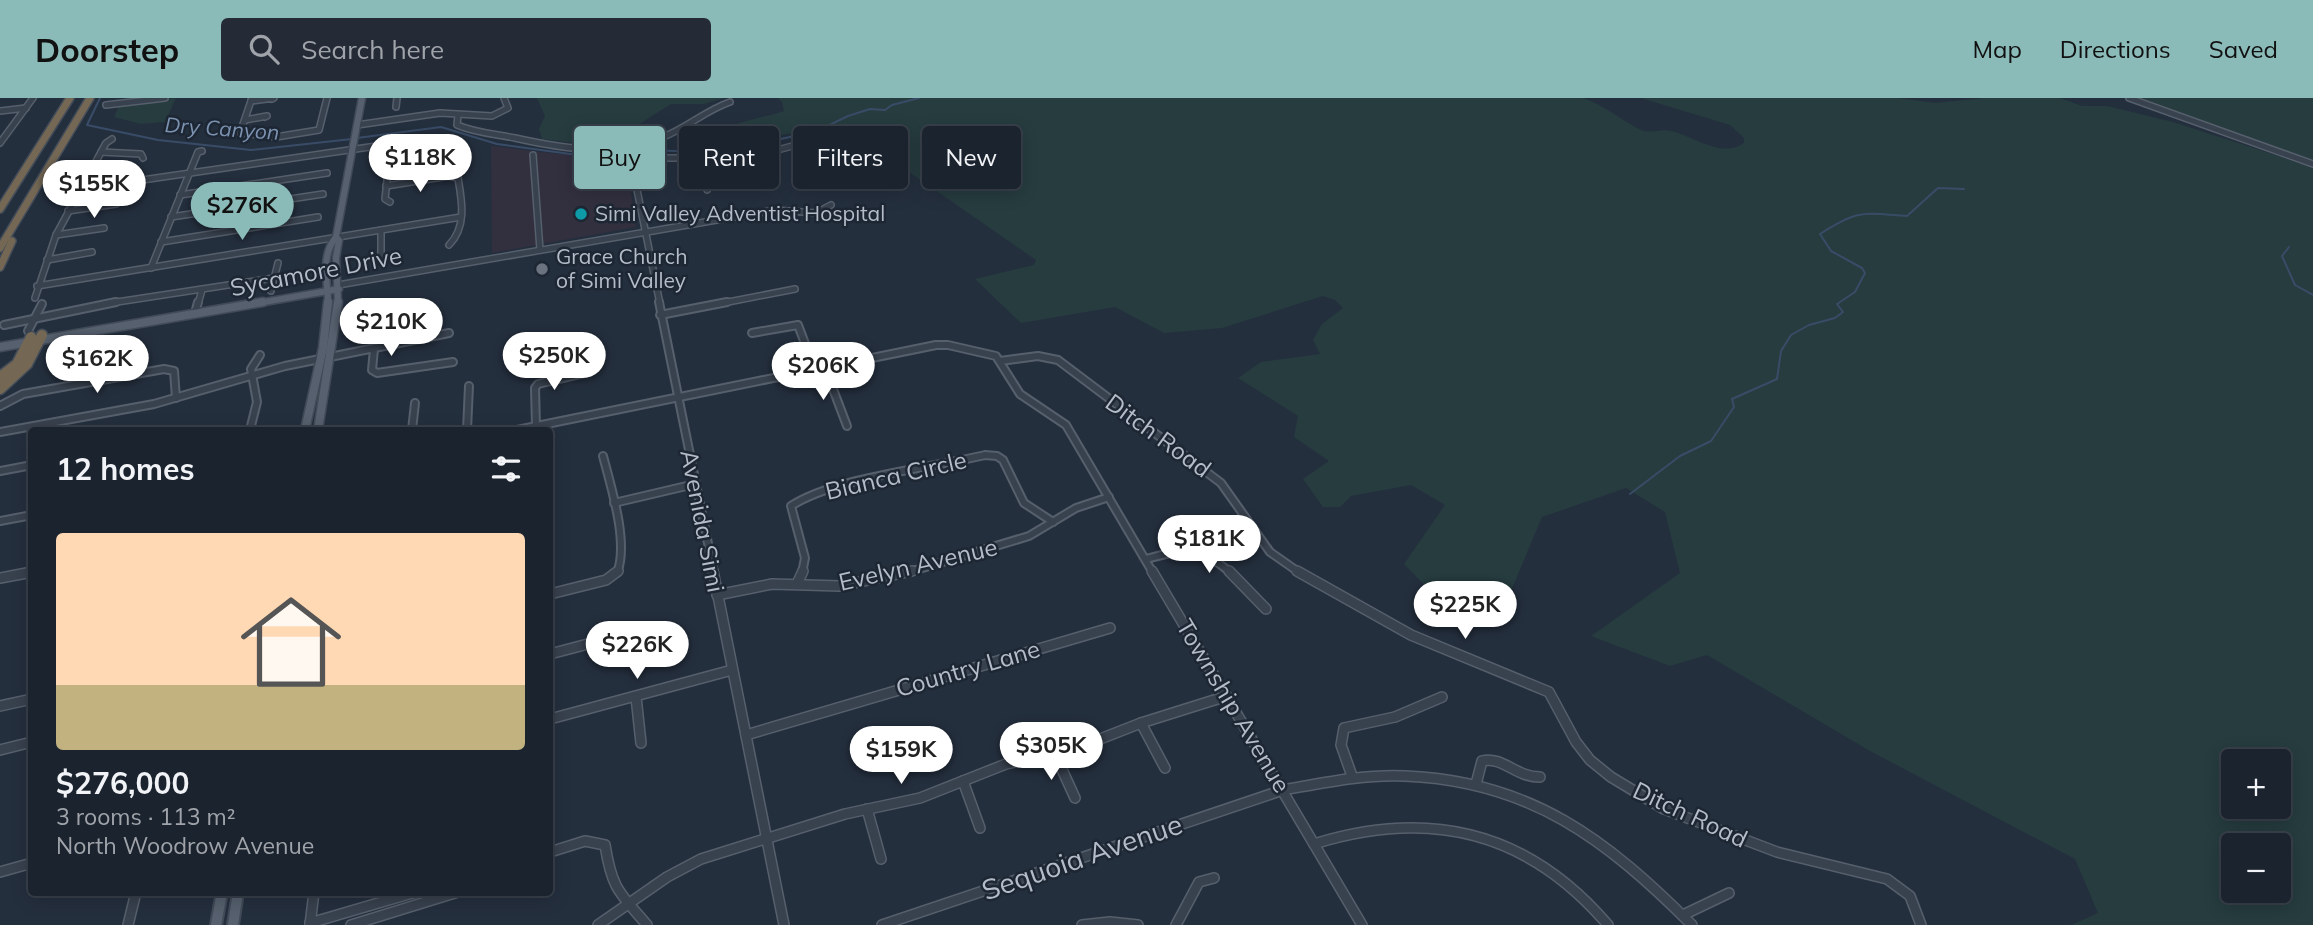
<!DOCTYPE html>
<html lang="en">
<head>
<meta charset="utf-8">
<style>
  body { margin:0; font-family:Mulish,sans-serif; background:#242b36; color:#f1f3f6; height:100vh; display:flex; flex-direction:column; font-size:26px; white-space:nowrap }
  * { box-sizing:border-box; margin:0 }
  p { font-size:23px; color:#a0a4aa }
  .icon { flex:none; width:38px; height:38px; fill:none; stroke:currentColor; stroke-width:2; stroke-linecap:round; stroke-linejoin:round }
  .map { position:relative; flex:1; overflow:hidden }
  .sheet { position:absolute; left:28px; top:329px; width:525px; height:469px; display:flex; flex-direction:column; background:#1b232e; border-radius:7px; box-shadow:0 4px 18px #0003,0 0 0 2px #39404a }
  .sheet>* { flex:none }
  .guide { position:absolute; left:574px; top:28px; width:665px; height:63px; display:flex; gap:14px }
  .fabs { position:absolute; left:2221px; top:651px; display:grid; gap:14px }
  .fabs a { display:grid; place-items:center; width:70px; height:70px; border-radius:7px; background:#1b232e; box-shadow:0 4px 18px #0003,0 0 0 2px #39404a; font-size:35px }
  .price { position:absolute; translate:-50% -60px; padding:0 16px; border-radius:24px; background:#fff; color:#222; font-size:23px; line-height:46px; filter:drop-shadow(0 2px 4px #0008) }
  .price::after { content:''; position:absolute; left:50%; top:42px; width:21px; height:16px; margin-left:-10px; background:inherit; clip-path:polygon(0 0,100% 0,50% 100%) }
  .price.current { background:#8bbbb9; color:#111 }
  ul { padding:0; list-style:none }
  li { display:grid; align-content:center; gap:14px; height:371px; padding:0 28px }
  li+li { border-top:2px solid #39404a }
  li span { display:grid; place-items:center; height:217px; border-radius:7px; color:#555 }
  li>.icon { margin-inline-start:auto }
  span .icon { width:126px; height:126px; fill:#fffc; stroke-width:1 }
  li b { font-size:30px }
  h2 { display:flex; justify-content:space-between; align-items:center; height:84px; padding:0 28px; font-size:30px }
  .chip { padding:0 24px; border-radius:7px; background:#1b232e; box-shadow:0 4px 18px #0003,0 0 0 2px #39404a; font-size:24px; line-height:63px }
  .chip.current { background:#8bbbb9; color:#111 }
  header { display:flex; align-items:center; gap:42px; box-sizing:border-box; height:98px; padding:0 35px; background:#8bbbb9; color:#111 }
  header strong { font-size:33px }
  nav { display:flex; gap:38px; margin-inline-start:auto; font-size:24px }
  .search { width:490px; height:63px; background:#242b36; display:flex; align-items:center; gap:18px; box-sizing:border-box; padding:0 24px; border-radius:7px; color:#a0a4aa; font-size:26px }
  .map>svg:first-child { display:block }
</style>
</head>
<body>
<header>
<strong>Doorstep</strong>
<div class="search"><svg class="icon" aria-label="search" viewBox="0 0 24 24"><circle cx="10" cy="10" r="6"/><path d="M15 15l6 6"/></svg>Search here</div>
<nav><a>Map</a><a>Directions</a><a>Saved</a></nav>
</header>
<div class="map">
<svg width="2313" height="827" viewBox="0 0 2313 827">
  <rect width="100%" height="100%" fill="#242f3e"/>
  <polygon fill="#32303f" points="491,48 557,56 625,53 636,129 492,155"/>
  <g fill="#263c3f" fill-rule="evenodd">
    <polygon points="176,0 165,24 141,26 114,19 119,8"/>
    <polygon points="537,0 724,0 704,6 671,6 638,27 608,33 582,46 542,41 539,31 545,18"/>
    <path d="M778 0H1583C1604 7 1620 21 1639 31 1650 37 1660 30 1671 33 1694 38 1721 61 1744 45V40L1730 27 1641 0H1899L1935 5 1985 0H2060L2082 8H2107L2173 24 2313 69V827H2071L2098 815 2075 761 1870 653 1707 557 1670 568 1591 538 1680 475 1665 414 1626 390 1542 419 1511 493 1485 520 1434 497 1404 466 1445 407 1411 387 1351 398 1340 409H1323L1303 381 1329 363 1294 339 1298 318 1238 280 1261 264 1320 256 1313 242 1322 226 1343 210 1335 202 1323 198 1222 230 1164 235 1115 209 1021 225 975 181 1034 167 1036 162 854 36 822 31 718 46H702C723 24 757 22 784 13L782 4ZM2233 663H2278V709H2233ZM2233 747H2278V793H2233Z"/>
    <polygon points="2139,0 2313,0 2313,62"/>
    <polygon points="625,73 628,89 596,91 594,78"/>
  </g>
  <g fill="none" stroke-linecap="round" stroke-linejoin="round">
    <g stroke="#394c67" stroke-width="2">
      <polyline points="100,0 87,27 158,42 251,52 352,41"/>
      <polyline points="357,40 441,29 497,46 570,56 606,54"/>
      <polyline points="629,51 695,54 758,46 817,33 848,18 870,11 885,12 892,7 919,0"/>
      <polyline points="2289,149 2282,158 2295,187 2313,197"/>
      <path d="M1630 396 1680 358 1711 343 1734 309 1732 301 1777 281 1781 253 1791 237 1809 227 1835 220 1843 214 1837 206 1855 194 1865 175 1862 170 1831 153 1820 136C1859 111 1862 115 1907 118L1938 90 1964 91"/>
    </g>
    <defs>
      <g id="minor-far2">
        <polyline points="252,0 240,35 276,39 319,32 327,0"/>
        <polyline points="2129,0 2313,66"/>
        <polyline points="251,3 274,0 272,1"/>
        <polyline points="106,7 165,0"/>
        <polyline points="396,9 397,0"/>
        <polyline points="0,13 26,10"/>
        <path d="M458 17 457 27C476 35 495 36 515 40 564 51 614 59 663 39 687 30 706 12 730 4"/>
        <polyline points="245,22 267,18 265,19"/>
        <polyline points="357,27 440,15 492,18 508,10 504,0"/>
        <polyline points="0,45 33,0"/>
        <polyline points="628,47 660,206"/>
        <polyline points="101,54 141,56 143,60"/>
        <polyline points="759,55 767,73"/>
        <polyline points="533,57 540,152"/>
        <polyline points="620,60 705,60 770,54 826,39"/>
        <polyline points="696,60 707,92"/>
        <path d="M386 88 449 78 458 80C462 103 467 129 449 147"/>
        <polyline points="80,91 404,44 436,45 456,54"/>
        <polyline points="180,97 327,75"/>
        <polyline points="390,104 385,101 391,46"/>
        <polyline points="68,113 116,106"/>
        <polyline points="171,119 323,96"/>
        <polyline points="381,132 381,159"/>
        <polyline points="56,137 104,130"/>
        <polyline points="161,144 318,119"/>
        <polyline points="47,162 92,154"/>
        <polyline points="151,170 198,54 202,53"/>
        <polyline points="338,187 775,112 816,115 831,107"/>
        <polyline points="37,188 461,119"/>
        <polyline points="271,193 278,165"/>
        <polyline points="35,200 56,137 106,45 112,41"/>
        <polyline points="104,206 274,180"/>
        <polyline points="198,206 202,192"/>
        <polyline points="718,206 795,191"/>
      </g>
      <g id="minor-far1">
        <polyline points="659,204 714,475"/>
        <polyline points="195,215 198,204"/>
        <polyline points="660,217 727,204"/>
        <polyline points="4,227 116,204"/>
        <polyline points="28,233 42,206"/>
        <polyline points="752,235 798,227 815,272"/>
        <polyline points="374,251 372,272 377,275 453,264"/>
        <polyline points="1000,263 1038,258 1058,262 1221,385 1270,454 1300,475"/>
        <polyline points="825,270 847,328"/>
        <polyline points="0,308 23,296 164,271 174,273 176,300"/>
        <polyline points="536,328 535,290 538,286 589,274"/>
        <polyline points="250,332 257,304 251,271 260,257"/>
        <polyline points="412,332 415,305"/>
        <polyline points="467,332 469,288"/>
        <polyline points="517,332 936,247 948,247 996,258 1020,296 1066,327 1153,475"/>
        <polyline points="0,334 154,306 285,268 449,235"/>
        <path d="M603 358C611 389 629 445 617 475"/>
        <polyline points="0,373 32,367"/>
        <polyline points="614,405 695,386"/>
        <polyline points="0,423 32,417"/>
        <path d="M1146 461C1186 451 1197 446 1231 475"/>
        <polyline points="28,475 32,474"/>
        <path d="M802 475 805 460 791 408C836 379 931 370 985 357L997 358 1003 362 1024 405 1053 424"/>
        <polyline points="906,475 1029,438 1076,410 1109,399"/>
      </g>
      <g id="minor">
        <polyline points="713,473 784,827"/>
        <polyline points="1152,473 1362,827"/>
        <polyline points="1229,473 1266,511"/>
        <polyline points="1297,473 1411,537 1549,594 1576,644 1590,662 1611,679 1664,711 1777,754 1887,781 1910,798 1921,827"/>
        <polyline points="0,480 32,474"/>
        <polyline points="797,486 803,473"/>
        <polyline points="550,496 606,482 618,473"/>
        <polyline points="717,497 772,486 840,488 912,473"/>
        <polyline points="550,556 622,537"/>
        <polyline points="636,599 641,645"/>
        <polyline points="0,608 32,601"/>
        <polyline points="550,621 732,572"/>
        <polyline points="1141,625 1165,670"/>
        <polyline points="746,637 1110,530"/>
        <polyline points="0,652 32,644"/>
        <polyline points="1055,656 1075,700"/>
        <polyline points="1352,678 1341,647 1344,630 1395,619 1442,599"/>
        <polyline points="963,683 980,730"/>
        <path d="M1476 686 1482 663C1503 658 1515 679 1540 679"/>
        <polyline points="867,711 881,761"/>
        <path d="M1314 746C1430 710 1528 733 1608 827"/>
        <path d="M550 754 585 743 605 747C612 791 619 794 647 827"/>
        <polyline points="0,774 32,765"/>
        <polyline points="1683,817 1729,795"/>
        <polyline points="310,825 416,794"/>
        <polyline points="128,827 136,794"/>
        <polyline points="310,827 314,794"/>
        <polyline points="351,827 458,794"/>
        <polyline points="598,827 667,779 701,761 845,716 920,700 1006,666 1072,652 1141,625 1227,598"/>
        <path d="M882 827 1283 692C1323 685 1364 676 1405 678 1531 683 1607 742 1692 827"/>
        <polyline points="1082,827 1110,824 1138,827"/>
        <polyline points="1176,827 1199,784 1214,780"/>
      </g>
      <g id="major-far2">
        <polyline points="336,139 339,142 336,160 338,206"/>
        <polyline points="253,206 339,191"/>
        <path d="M328 206C328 183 320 158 336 139L362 0"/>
      </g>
      <g id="major-far1">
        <polyline points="0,249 263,204"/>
        <polyline points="305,332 323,250 328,204"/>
        <polyline points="318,332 338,204"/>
      </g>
      <g id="major">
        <polyline points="216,827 222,794"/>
        <polyline points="233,827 238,794"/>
      </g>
      <g id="highway-far1">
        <polyline points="0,111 70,0"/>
        <polyline points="0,150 90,0"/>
        <polyline points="0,169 12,143"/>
      </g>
      <g id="highway">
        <polyline points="0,279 17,266 31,239"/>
        <polyline points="0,291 27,266 42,237"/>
      </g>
    </defs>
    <use href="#minor-far2" stroke="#565f6c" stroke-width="8"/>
    <use href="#minor-far1" stroke="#565f6c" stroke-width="10"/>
    <use href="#minor" stroke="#565f6c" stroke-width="12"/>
    <use href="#major-far2" stroke="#414a57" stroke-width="9"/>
    <use href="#major-far1" stroke="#414a57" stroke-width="11"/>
    <use href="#major" stroke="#414a57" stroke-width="14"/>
    <use href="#highway-far1" stroke="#434c59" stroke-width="10"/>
    <use href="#highway" stroke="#434c59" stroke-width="13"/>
    <use href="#minor-far2" stroke="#38414e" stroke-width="5"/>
    <use href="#minor-far1" stroke="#38414e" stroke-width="6"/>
    <use href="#minor" stroke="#38414e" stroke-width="9"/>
    <use href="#major-far2" stroke="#56606e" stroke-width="6"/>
    <use href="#major-far1" stroke="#56606e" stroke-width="8"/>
    <use href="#major" stroke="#56606e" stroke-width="10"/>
    <use href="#highway-far1" stroke="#746855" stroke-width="7"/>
    <use href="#highway" stroke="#746855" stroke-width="10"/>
  </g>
  <circle fill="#0f9aa8" stroke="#1d2633" stroke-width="2.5" cx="581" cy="116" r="7"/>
  <circle fill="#6b7280" stroke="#1d2633" stroke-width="2.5" cx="542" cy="171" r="7"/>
  <g text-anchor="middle" stroke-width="5" stroke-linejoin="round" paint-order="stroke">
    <g font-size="21" font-style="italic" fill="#7c92b1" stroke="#1d2633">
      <text transform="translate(222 31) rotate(4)" y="7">Dry Canyon</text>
    </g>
    <g font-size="21" fill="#b4bcc9" stroke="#1d2633" text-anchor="start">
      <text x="595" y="123">Simi Valley Adventist Hospital</text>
      <text x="556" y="166">Grace Church<tspan x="556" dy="24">of Simi Valley</tspan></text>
    </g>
    <g font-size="24" fill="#b4bcc9" stroke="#1d2633">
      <text transform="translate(316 174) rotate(-11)" y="8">Sycamore Drive</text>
      <text transform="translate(1158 338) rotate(36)" y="8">Ditch Road</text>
      <text transform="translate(896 378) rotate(-13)" y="8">Bianca Circle</text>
      <text transform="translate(702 423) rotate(79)" y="8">Avenida Simi</text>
      <text transform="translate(918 467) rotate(-13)" y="8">Evelyn Avenue</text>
      <text transform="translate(968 571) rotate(-16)" y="8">Country Lane</text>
      <text transform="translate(1233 608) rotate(59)" y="8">Township Avenue</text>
      <text transform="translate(1690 717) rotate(25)" y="8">Ditch Road</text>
    </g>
    <g font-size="28" fill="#b4bcc9" stroke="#1d2633">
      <text transform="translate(1082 759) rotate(-19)" y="10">Sequoia Avenue</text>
    </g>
  </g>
</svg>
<div class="fabs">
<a>+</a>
<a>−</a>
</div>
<b class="price" style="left:420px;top:96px">$118K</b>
<b class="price" style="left:94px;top:122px">$155K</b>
<b class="price current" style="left:242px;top:144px">$276K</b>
<b class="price" style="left:391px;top:260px">$210K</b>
<b class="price" style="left:554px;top:294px">$250K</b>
<b class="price" style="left:97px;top:297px">$162K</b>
<b class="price" style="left:823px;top:304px">$206K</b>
<b class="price" style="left:1209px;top:477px">$181K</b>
<b class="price" style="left:1465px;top:543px">$225K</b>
<b class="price" style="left:637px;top:583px">$226K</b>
<b class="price" style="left:1051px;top:684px">$305K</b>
<b class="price" style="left:901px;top:688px">$159K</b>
<div class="guide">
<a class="chip current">Buy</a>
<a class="chip">Rent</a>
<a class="chip">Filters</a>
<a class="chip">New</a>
</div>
<section class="sheet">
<h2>12 homes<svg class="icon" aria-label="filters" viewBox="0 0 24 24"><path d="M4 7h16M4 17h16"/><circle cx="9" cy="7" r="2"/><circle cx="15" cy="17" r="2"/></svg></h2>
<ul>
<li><span style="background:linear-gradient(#ffd9b3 70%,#c2b280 0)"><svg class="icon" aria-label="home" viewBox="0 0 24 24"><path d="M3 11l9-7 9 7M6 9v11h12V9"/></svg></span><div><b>$276,000</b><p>3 rooms · 113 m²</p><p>North Woodrow Avenue</p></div></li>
</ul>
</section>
</div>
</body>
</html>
